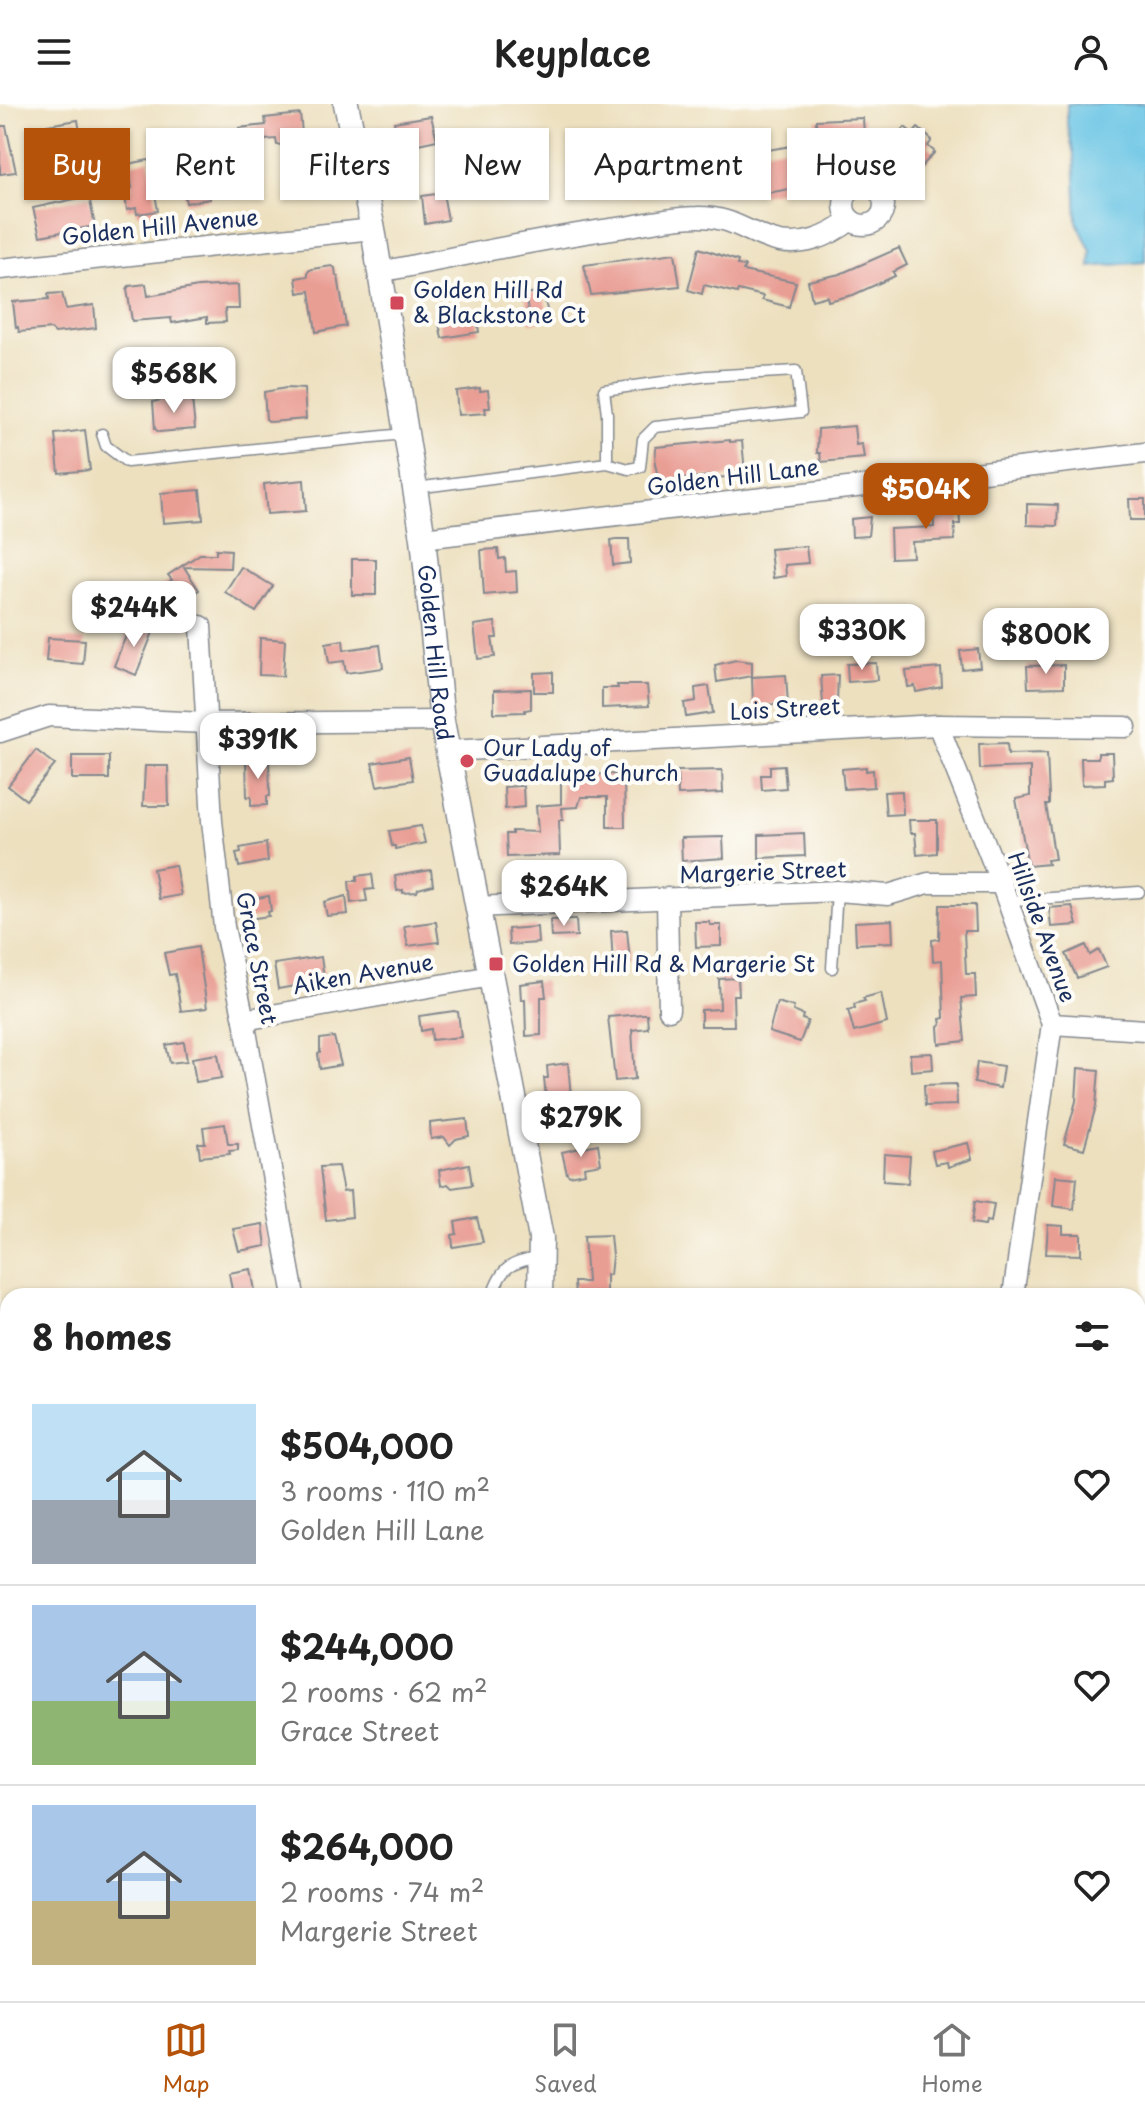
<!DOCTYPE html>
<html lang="en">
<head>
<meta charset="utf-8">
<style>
  body { margin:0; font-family:"Playpen Sans",sans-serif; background:#f2f2f2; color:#222; height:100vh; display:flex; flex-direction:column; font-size:30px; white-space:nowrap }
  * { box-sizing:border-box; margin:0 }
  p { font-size:26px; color:#767676 }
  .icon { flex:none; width:44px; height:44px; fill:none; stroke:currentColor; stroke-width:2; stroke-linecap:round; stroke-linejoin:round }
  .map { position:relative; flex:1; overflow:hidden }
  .details { position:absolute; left:0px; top:1184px; width:1146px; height:714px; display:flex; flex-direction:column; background:#fff; border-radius:24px 24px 0 0; box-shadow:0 2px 6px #0004 }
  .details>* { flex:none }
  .hud { position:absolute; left:24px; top:24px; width:1098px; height:72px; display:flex; gap:16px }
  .price { position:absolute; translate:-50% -68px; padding:0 18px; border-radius:16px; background:#fff; color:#222; font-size:26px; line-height:52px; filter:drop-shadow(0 2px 4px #0008) }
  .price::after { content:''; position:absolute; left:50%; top:48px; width:24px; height:18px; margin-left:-12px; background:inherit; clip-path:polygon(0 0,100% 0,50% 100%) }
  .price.active { background:#b45309; color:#fff }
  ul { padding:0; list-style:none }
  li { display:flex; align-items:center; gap:24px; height:200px; padding:0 32px }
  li+li { border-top:2px solid #e0e0e0 }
  li span { display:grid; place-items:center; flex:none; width:224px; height:160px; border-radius:0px; color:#555 }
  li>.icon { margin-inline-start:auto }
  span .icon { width:96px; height:96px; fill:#fffc; stroke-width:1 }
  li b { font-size:34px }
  h2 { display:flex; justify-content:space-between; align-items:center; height:96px; padding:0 32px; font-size:34px }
  .tag { padding:0 28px; border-radius:0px; background:#fff; box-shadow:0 2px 6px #0004; font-size:28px; line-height:72px }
  .tag.active { background:#b45309; color:#fff }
  header { display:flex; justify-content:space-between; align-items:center; height:104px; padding:0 32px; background:#fff; font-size:36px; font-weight:600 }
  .tabs { display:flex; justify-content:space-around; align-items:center; height:112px; border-top:2px solid #e0e0e0; background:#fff; font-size:22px; color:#767676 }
  .tabs a { display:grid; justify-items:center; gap:4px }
  .tabs .active { color:#b45309 }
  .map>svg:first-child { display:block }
</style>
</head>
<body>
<header><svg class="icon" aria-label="menu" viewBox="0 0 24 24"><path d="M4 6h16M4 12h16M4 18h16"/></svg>Keyplace<svg class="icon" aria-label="person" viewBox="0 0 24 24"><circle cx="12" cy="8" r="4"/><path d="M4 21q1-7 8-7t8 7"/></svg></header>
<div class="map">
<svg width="1145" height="1897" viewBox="0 0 1145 1897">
  <rect width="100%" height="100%" fill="#fdfcf7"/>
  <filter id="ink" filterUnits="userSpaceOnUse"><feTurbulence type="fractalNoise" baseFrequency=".0125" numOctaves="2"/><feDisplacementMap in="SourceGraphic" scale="16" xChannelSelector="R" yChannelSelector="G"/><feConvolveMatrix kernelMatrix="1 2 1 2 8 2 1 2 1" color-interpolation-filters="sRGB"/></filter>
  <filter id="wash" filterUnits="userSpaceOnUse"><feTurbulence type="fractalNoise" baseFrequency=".006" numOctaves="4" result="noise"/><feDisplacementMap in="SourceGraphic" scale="32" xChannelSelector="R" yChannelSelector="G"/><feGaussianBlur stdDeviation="1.8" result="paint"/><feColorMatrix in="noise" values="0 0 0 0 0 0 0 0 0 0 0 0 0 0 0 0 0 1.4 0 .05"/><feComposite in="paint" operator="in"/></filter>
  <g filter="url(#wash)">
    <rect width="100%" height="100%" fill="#ede0bf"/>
    <polygon fill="#abc870" stroke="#637c67" stroke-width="2" points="1138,1790 1145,1801 1145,1897 1057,1897 1054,1890 1138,1890"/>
    <polygon fill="#65c3e4" stroke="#4079a1" stroke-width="2" points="1067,0 1145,0 1145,158 1090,163 1091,147 1077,118 1074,51 1067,20"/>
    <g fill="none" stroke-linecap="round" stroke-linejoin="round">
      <polyline stroke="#65c3e4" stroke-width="5" points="426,1897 434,1890"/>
    </g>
    <g id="blocks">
      <g fill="#e99e94">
        <polygon points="300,10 303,38 277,41 276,35 240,38 239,24 266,21 265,14"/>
        <polygon points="431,12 437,36 399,44 394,18"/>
        <polygon points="863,14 865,47 817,47 816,16"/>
        <polygon points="78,16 80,29 76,29 77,34 50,38 47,21"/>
        <polygon points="0,22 6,22 16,68 0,70"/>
        <polygon points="905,23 913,30 918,24 932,36 928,42 935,48 912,73 883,48"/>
        <polygon points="803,40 808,78 801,79 802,83 761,90 756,48"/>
        <polygon points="149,56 158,107 137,110 136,104 127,106 124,85 132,84 128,60"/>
        <polygon points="313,66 320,66 323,85 291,90 288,70"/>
        <polygon points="209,69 213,90 209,91 210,95 186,99 181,74"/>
        <polygon points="443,89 448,116 425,120 422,92"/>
        <polygon points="89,92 95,122 40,132 33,104"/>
        <polygon points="699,144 738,157 737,161 745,162 743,167 796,178 789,203 762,196 763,192 738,186 737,189 704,181 702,190 688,186"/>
        <polygon points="899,144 907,161 893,168 895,172 853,191 828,197 827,192 812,196 808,177 840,170"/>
        <polygon points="675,149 680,182 591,191 584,161"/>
        <polygon points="332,162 335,164 336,172 338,172 346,222 316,228 310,187 298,189 296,174 308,172 308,167 312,165"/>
        <polygon points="146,180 148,192 198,183 238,181 239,205 225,205 226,218 207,219 207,213 172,219 171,214 132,217 127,185 129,182"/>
        <polygon points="543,187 549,215 530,219 525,190"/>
        <polygon points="62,189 66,205 94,201 96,224 55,229 51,225 19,228 18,223 16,224 13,198 49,195 48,190"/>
        <polygon points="469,210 470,216 477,215 479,228 442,234 438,214"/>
        <polygon points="286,284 304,285 306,315 270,318 266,315 264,288"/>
        <polygon points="480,284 480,287 488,286 490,304 485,304 486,309 458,311 456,287"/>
        <polygon points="165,295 192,295 195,325 159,328 155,325 153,298"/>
        <polygon points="854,322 856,341 862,340 864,354 821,358 820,349 817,349 818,325"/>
        <polygon points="85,326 90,366 59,369 55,330"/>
        <polygon points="730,336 730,338 742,337 745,368 733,369 728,370 728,373 711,374 711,372 659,377 655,360 656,343"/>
        <polygon points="304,376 306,407 267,410 264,380"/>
        <polygon points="200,386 203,416 163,419 161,389"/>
        <polygon points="1129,395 1145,395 1145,416 1130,416"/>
        <polygon points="959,400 960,420 955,420 954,436 912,438 913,453 891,454 890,425 934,423 933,402"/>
        <polygon points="1027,400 1058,401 1057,422 1027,421"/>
        <polygon points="870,413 868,432 852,433 851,415"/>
        <polygon points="616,435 629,435 630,459 613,461 611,436"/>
        <polygon points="806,442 808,459 785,461 786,472 773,474 770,445"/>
        <polygon points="216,445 231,446 230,464 184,463 199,486 168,506 156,486 172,476 168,471 200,450 216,450"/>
        <polygon points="498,445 499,455 505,454 506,468 516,467 517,488 484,491 481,446"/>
        <rect x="352" y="455" width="24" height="36"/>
        <polygon points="241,463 273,482 256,508 225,488"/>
        <polygon points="495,518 497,534 492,534 495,553 478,555 474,521"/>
        <polygon points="131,519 153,528 136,571 114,562"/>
        <polygon points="48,534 85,536 83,560 46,557"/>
        <polygon points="260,534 285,536 283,572 259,571"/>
        <polygon points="343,536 344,546 380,541 383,564 346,569 344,557 329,559 326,539"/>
        <polygon points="978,545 980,563 962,565 960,547"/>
        <polygon points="736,556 752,558 752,572 717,578 715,561"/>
        <polygon points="876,559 877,576 848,578 847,560"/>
        <polygon points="1064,561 1064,583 1028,584 1027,562"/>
        <polygon points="941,564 942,583 916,588 915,582 908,583 906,567"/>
        <polygon points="553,568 553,588 534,588 534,569"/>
        <polygon points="786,571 788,600 753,601 752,573"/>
        <polygon points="838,571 837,599 823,600 821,572"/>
        <polygon points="617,581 647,581 649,602 602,604 602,584 618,584"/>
        <polygon points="709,582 713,609 686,613 684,599 696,597 695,584"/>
        <polygon points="531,585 531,605 525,606 525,608 494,609 494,586"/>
        <polygon points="1007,639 1008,650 1047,649 1049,693 1049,701 1046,701 1055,755 1047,756 1048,760 1028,762 1016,695 1030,692 1030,663 980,665 979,640"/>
        <polygon points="36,646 55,661 26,696 8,682"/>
        <polygon points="1098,649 1112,649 1113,674 1105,675 1105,680 1082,681 1081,654 1098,654"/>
        <rect x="72" y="652" width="37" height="23"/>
        <polygon points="409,653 413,676 377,682 372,659"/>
        <polygon points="269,655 270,692 267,692 267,701 251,702 251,692 247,693 246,656"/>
        <polygon points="784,661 786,684 762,686 761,671 770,671 770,662"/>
        <polygon points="145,662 168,662 169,702 143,702"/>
        <polygon points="866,663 866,667 873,666 874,683 844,685 842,665"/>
        <polygon points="722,666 723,689 678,691 677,667"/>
        <polygon points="624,670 625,723 607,723 607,693 581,693 578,703 562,704 563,716 559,716 560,751 507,753 506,730 512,730 512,727 538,728 536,702 561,700 561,671"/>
        <polygon points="518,682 523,682 524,703 505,705 504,683"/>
        <polygon points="902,687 903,710 886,711 884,688"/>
        <polygon points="909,716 937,716 937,749 917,751 915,729 910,729"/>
        <polygon points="421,722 425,739 395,745 395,742 392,742 389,727"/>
        <polygon points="804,729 805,752 759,754 759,731"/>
        <polygon points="723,733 724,754 682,757 681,734"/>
        <polygon points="266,739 268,757 239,763 236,749 241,748 240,744"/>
        <polygon points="175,761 181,791 159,795 153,765"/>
        <polygon points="431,766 433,781 418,785 417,788 403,789 403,786 397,787 395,772"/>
        <polygon points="372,770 374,785 365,786 367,797 351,799 349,777 357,777 357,772"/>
        <polygon points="269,792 271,807 268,808 269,812 248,815 245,796"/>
        <polygon points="346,792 348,810 327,812 324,798"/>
        <polygon points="940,801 975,801 976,827 964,827 966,870 975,870 976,893 961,894 965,937 939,940 938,922 941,921 940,915 944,914 942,856 933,857 932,836 939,835"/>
        <polygon points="1072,802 1077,821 1051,823 1049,804"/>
        <polygon points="576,815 577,832 551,833 550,816"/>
        <polygon points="892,816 893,838 856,840 855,818"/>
        <polygon points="433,818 436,818 439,838 408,842 404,822"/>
        <polygon points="695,818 709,818 710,821 721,821 721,842 696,843"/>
        <polygon points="537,823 538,839 509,841 508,825"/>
        <polygon points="627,826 630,858 613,860 611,827"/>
        <polygon points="1086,841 1090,851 1099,846 1107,863 1077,874 1066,850"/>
        <polygon points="198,843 207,904 181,907 175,870 169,871 164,849"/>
        <polygon points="321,853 324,874 306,876 306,880 278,885 274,860"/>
        <polygon points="738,874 739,891 733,891 734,922 701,922 701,906 720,905 719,875"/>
        <polygon points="544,877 546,893 541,893 541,931 526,932 525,895 521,896 520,880"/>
        <polygon points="881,889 887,919 854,928 848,906 855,904 854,900 865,897 863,894"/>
        <polygon points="777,898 794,903 793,907 803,911 802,915 808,917 800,938 769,928"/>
        <polygon points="454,907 458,908 461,933 432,936 431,925 421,927 419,912"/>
        <polygon points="643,910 647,910 648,924 632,926 635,975 615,977 608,913"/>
        <polygon points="334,933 341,961 320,965 318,950 320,949 320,935"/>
        <polygon points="184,938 187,957 170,959 166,941"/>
        <polygon points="932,949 933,965 911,967 910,950"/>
        <polygon points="218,950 222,974 196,978 192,954"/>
        <polygon points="977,958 1003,962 1000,984 974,979"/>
        <polygon points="568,959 572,1005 554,1007 552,992 546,993 544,974 548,974 547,962"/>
        <polygon points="1078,964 1099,966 1096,1002 1084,1045 1064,1040 1076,997"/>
        <polygon points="956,980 957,1001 925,1002 924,981"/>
        <polygon points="467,1015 469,1032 456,1035 450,1041 444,1033 431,1035 430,1019"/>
        <polygon points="225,1020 228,1040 238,1040 238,1046 229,1047 230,1050 200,1053 198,1039 205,1039 203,1023"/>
        <polygon points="968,1039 972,1055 948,1063 947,1058 935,1060 932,1047"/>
        <polygon points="598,1040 601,1060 584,1063 585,1069 570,1072 567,1070 562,1048"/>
        <polygon points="884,1050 910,1052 908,1079 883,1077"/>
        <polygon points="469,1060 472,1081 452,1084 448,1080 441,1082 439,1066"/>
        <polygon points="338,1062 343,1088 350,1087 352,1113 326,1116 320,1063"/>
        <polygon points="1056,1072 1077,1074 1074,1105 1053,1102"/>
        <polygon points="975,1097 994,1100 991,1118 986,1117 985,1121 972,1119"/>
        <polygon points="477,1114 483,1138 453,1143 452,1131 457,1130 455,1118"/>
        <polygon points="263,1120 266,1142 239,1147 233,1125"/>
        <polygon points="1048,1121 1063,1122 1063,1130 1081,1130 1081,1151 1046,1150"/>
        <polygon points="610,1131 612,1152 610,1171 606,1171 606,1192 575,1192 574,1178 587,1178 584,1132"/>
        <polygon points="251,1165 256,1192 233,1192 229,1169"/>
      </g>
    </g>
  </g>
  <g filter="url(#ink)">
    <use href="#blocks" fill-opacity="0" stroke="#84888e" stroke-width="2"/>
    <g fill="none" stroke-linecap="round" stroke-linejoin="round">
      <defs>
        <g id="service">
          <polyline points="102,330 106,342 127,358 404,330"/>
          <polyline points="416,384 607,359 629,365 640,363 643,335 655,323 801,308 796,267 707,272 604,286 607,310 607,359"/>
          <polyline points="1006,797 1139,788"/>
          <polyline points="832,864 837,787"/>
          <path d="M492 1192C502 1162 509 1160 539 1153"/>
          <polyline points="300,1890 300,1897"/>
        </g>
        <g id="minor">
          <circle cx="864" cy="101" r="20"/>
          <polyline points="0,165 373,125"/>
          <path d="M380 168C462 152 543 134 625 123 649 119 673 113 697 113 730 112 744 127 772 136 800 145 829 133 851 116"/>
          <polyline points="423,434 1145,349"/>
          <polyline points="201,522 212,717 224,823 244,916 294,1192"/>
          <polyline points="938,621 1001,779 1052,920 1013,1192"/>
          <polyline points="0,628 49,612 206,619 442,617"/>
          <polyline points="447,647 938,621 1126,623"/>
          <polyline points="667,794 669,906"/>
          <polyline points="476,803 837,787 888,791 928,779 1001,779"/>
          <polyline points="244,916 491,872"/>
          <polyline points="1052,920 1145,926"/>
          <polyline points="1138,1616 1145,1611"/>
          <polyline points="0,1728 8,1726"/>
          <polyline points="883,1890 884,1897"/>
          <polyline points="96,1897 118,1890"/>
        </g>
        <g id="tertiary">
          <path id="s1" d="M346 0 373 125 423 434 442 617 541 1134 540 1192"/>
          <polyline points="164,1890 164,1897"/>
        </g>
        <g id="secondary">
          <polyline points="0,1277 8,1289"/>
          <polyline points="1138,1660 1145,1666"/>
        </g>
        <g id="motorway">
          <polyline points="1138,1279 1145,1271"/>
          <polyline points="1138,1357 1145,1349"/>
          <polyline points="1138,1478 1145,1467"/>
          <polyline points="542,1897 545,1890"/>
          <polyline points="618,1897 624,1890"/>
          <polyline points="684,1897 691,1890"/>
        </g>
      </defs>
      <use href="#service" stroke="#84888e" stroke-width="13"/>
      <use href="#minor" stroke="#84888e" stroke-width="23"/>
      <use href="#tertiary" stroke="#84888e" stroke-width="27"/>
      <use href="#secondary" stroke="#84888e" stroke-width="31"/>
      <use href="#motorway" stroke="#84888e" stroke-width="39"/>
      <use href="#service" stroke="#fff" stroke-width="10"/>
      <use href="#minor" stroke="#fff" stroke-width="20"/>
      <use href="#tertiary" stroke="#fff" stroke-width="24"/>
      <use href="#secondary" stroke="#fde5c5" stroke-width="28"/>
      <use href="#motorway" stroke="#fbbd6e" stroke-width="36"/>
    </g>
  </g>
  <g fill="#d1495b" stroke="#fdfcf7" stroke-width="3">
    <rect x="389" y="191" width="16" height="16" rx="4"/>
    <circle cx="467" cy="657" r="8"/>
    <rect x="488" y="852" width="16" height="16" rx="4"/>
  </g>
  <g text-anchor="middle" stroke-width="8" stroke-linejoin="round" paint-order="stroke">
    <g font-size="22" fill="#1b2f5e" stroke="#fdfcf7">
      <text transform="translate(160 123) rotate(-6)" y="8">Golden Hill Avenue</text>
      <text transform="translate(733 373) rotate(-7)" y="8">Golden Hill Lane</text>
      <text dy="8" stroke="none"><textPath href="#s1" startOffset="556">Golden Hill Road</textPath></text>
      <text transform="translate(785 605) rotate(-3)" y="8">Lois Street</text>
      <text transform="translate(763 768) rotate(-2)" y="8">Margerie Street</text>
      <text transform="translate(1042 823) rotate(70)" y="8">Hillside Avenue</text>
      <text transform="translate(257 854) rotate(79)" y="8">Grace Street</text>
      <text transform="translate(363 870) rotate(-10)" y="8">Aiken Avenue</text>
    </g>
    <g font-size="22" fill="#1b2f5e" stroke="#fdfcf7" text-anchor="start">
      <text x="413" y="194">Golden Hill Rd<tspan x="413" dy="25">&amp; Blackstone Ct</tspan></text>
      <text x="483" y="652">Our Lady of<tspan x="483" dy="25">Guadalupe Church</tspan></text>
      <text x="512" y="868">Golden Hill Rd &amp; Margerie St</text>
    </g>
  </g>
</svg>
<b class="price" style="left:174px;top:311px">$568K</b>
<b class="price active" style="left:926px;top:427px">$504K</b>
<b class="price" style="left:134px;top:545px">$244K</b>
<b class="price" style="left:862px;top:568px">$330K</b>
<b class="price" style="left:1046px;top:572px">$800K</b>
<b class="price" style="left:258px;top:677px">$391K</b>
<b class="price" style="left:564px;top:824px">$264K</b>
<b class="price" style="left:581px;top:1055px">$279K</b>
<div class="hud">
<a class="tag active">Buy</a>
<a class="tag">Rent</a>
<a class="tag">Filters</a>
<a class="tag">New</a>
<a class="tag">Apartment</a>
<a class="tag">House</a>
</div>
<section class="details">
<h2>8 homes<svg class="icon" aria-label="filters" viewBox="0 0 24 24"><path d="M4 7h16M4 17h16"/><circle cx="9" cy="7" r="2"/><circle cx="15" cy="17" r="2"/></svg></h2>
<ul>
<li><span style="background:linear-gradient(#bfe0f5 60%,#9aa5b1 0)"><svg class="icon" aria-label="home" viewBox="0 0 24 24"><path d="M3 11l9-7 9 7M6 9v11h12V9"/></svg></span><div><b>$504,000</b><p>3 rooms · 110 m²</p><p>Golden Hill Lane</p></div><svg class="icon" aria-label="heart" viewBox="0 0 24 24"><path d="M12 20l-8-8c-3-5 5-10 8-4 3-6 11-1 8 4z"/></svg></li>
<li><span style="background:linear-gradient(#a9c7e8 60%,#8fb573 0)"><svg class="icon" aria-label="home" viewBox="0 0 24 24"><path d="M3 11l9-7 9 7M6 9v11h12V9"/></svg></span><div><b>$244,000</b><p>2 rooms · 62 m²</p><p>Grace Street</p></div><svg class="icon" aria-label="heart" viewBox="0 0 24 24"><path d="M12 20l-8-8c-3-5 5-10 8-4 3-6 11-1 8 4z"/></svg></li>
<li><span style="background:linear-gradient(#a9c7e8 60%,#c2b280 0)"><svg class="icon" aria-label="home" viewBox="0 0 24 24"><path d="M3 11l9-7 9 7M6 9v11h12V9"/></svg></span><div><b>$264,000</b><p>2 rooms · 74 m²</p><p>Margerie Street</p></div><svg class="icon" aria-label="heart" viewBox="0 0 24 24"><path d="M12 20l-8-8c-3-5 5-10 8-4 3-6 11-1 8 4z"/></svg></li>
</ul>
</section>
</div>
<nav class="tabs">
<a class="active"><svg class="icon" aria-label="map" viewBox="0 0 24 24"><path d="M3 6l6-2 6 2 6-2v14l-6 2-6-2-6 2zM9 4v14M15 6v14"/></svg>Map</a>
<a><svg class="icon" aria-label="saved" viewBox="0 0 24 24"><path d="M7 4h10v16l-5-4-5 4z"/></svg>Saved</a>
<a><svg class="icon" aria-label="home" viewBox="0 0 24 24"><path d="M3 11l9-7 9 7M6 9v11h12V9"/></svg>Home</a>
</nav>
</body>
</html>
